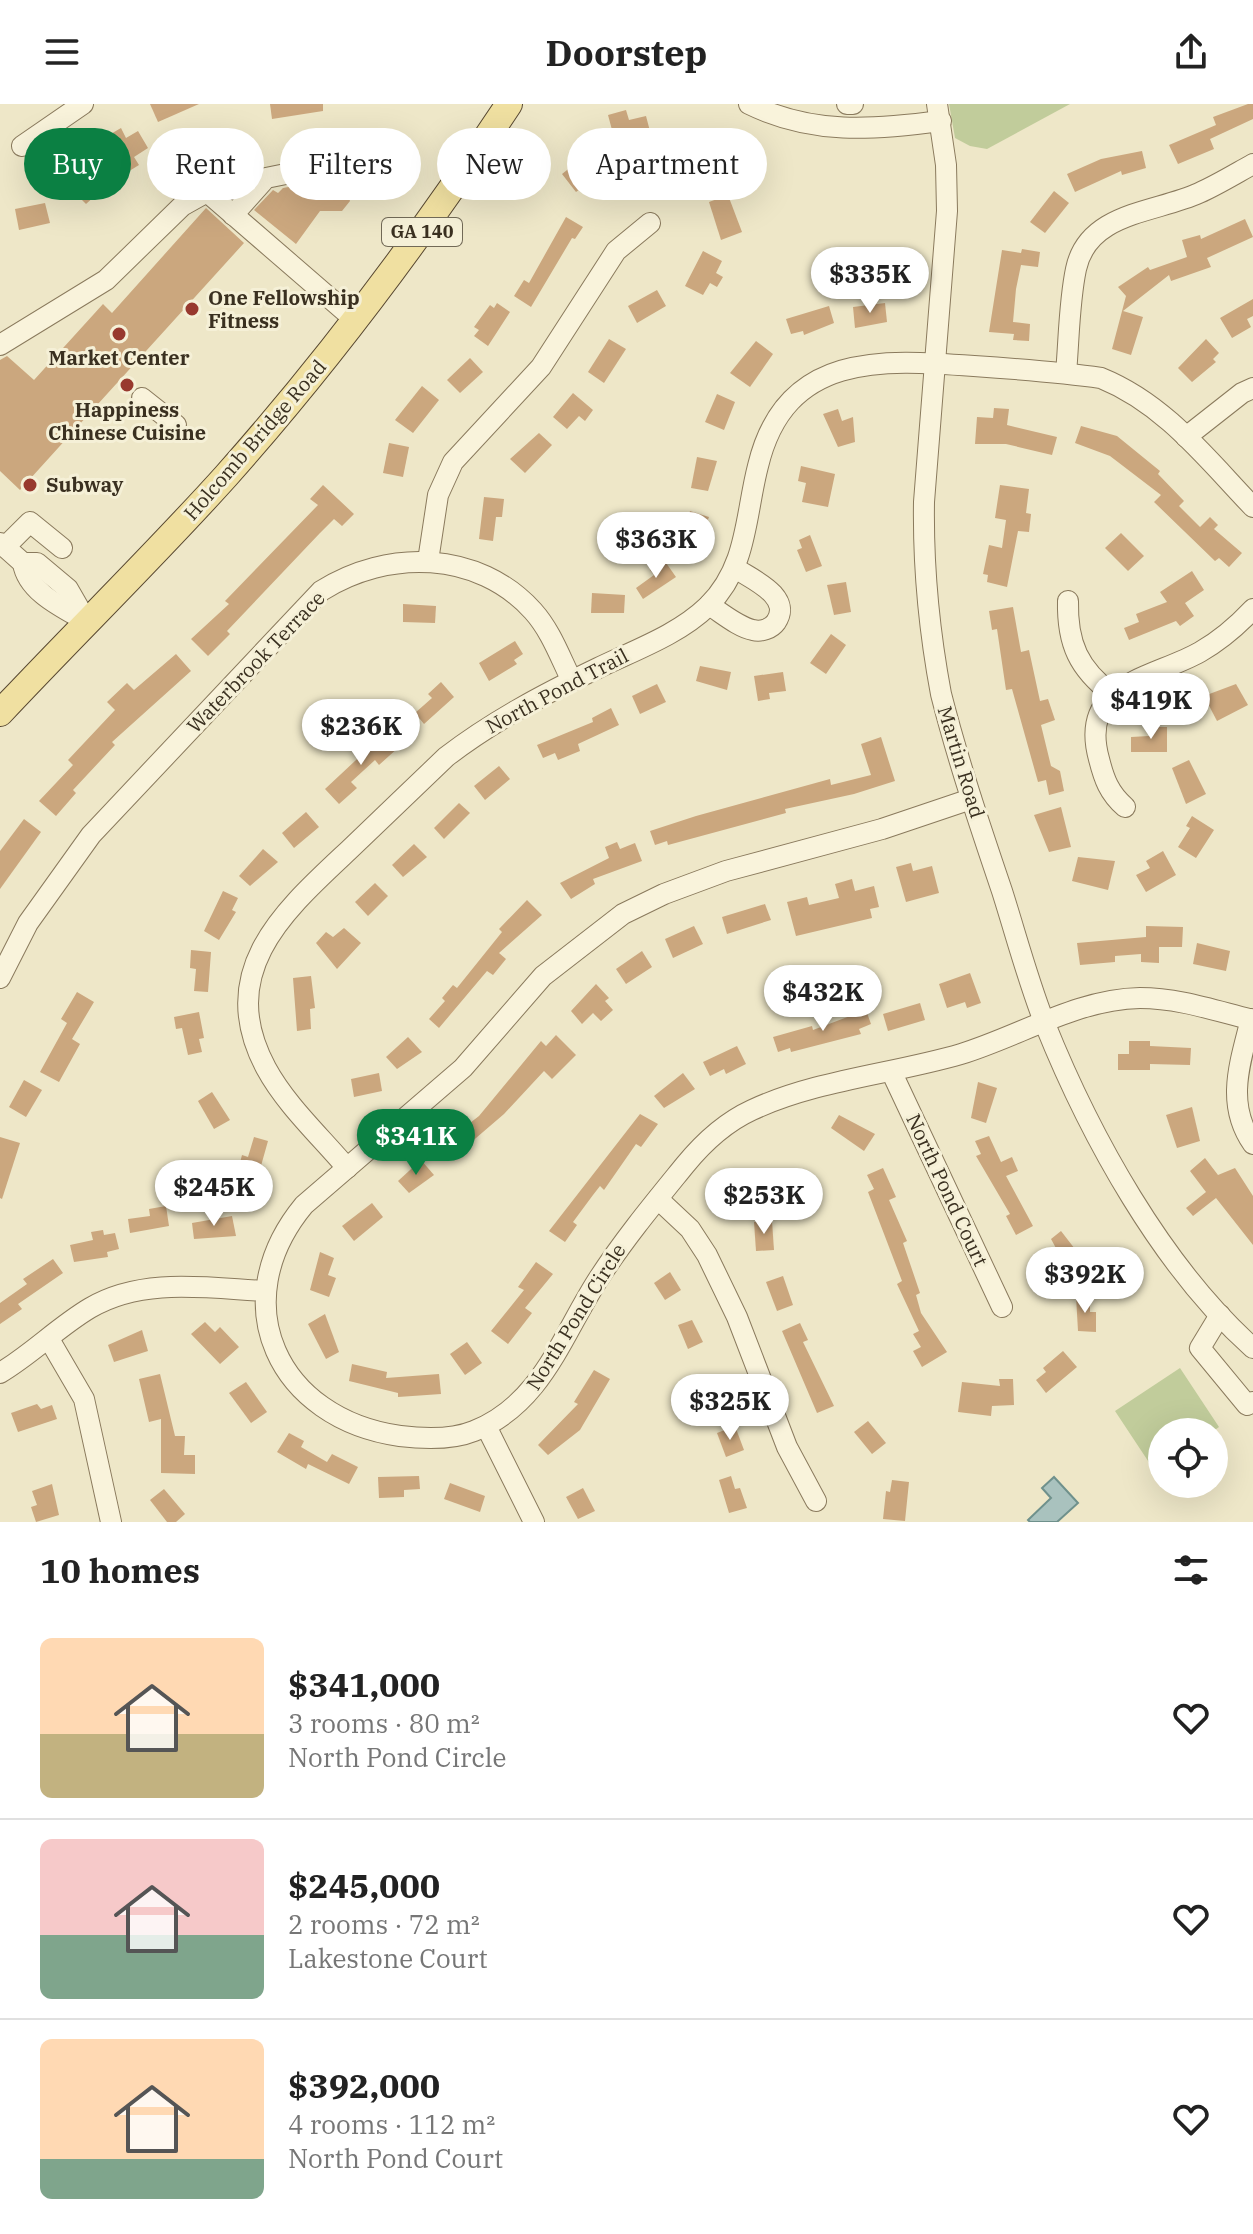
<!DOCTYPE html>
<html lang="en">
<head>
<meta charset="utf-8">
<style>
  body { margin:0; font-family:"IBM Plex Serif",serif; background:#f2f2f2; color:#222; height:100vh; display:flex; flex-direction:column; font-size:30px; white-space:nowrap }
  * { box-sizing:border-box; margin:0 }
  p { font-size:26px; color:#767676 }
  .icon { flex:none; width:44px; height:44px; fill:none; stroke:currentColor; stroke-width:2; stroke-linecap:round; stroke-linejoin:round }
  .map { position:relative; height:1418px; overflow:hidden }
  .sheet { display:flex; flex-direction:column; background:#fff; flex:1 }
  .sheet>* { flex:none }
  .banner { position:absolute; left:24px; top:24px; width:800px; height:72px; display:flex; gap:16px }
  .fabs { position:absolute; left:1148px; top:1314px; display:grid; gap:16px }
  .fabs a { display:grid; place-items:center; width:80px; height:80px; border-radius:50%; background:#fff; box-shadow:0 8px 32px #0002; font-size:40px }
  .price { position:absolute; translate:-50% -68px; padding:0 18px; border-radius:28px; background:#fff; color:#222; font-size:26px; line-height:52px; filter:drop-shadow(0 2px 4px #0008) }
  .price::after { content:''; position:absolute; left:50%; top:48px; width:24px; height:18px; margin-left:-12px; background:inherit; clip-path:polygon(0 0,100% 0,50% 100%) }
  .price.current { background:#0b8043; color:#fff }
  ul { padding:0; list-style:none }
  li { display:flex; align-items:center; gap:24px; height:200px; padding:0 40px }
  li+li { border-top:2px solid #e0e0e0 }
  li span { display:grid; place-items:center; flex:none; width:224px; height:160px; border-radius:12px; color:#555 }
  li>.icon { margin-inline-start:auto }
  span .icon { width:96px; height:96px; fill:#fffc; stroke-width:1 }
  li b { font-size:34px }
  h2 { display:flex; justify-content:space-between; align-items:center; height:96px; padding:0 40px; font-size:34px }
  .tag { padding:0 28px; border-radius:36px; background:#fff; box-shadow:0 8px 32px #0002; font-size:28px; line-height:72px }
  .tag.current { background:#0b8043; color:#fff }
  header { display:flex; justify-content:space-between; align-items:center; height:104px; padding:0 40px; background:#fff; font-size:36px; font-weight:700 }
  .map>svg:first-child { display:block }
</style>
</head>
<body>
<header><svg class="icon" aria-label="menu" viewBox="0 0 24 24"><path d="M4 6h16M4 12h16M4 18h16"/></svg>Doorstep<svg class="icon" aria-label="share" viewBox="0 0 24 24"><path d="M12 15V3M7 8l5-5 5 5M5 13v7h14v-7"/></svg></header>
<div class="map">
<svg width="1253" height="1418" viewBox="0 0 1253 1418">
  <rect width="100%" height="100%" fill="#eee7c8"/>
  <g fill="#c1cc9b">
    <polygon points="949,0 1070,0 987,45 970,42 955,34"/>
    <polygon points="1180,1264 1219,1323 1212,1328 1162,1328 1162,1361 1154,1366 1115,1307"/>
  </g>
  <polygon fill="#a9c2be" stroke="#6f918c" stroke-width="2" points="1054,1373 1078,1399 1057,1418 1030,1418 1028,1416 1051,1394 1042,1384"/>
  <g fill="#cba77e">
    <polygon points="150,0 199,0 158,18"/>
    <polygon points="270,0 323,0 323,7 272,15"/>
    <polygon points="1248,0 1253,0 1253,15 1210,35 1214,45 1178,60 1169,41 1216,21 1213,13"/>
    <polygon points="626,6 629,16 646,12 651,31 633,36 637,48 619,52 608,11"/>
    <polygon points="121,24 126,34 138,27 148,44 134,53 139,61 126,69 121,69 102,35"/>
    <polygon points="587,40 613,72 593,87 587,80 576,88 562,70 577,58 572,51"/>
    <polygon points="683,40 707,56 696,71 673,55"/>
    <polygon points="1142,47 1146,64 1122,71 1121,67 1075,88 1067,70 1101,55"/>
    <polygon points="95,66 108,80 86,100 73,87"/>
    <polygon points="342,73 350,97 342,107 320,107 296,140 254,106 273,86 278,89 283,84"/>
    <polygon points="1054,87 1069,99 1045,129 1030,118"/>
    <polygon points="728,91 742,128 721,136 709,98"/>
    <polygon points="45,99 50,119 19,126 15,105"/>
    <polygon points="206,104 244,139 20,386 0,367 0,256 7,252 34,276 103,200 112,209"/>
    <polygon points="566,113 583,123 575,135 572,134 531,203 514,192 524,176 529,179"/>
    <polygon points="1245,115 1253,133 1207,154 1211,163 1171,177 1169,171 1123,207 1143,213 1131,251 1112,245 1126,192 1118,183 1148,163 1150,166 1187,153 1182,136 1200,131 1201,135"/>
    <polygon points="1022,145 1040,148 1038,163 1021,161 1016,185 1013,218 1030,220 1029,237 1013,236 1014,230 989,228 1002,146 1021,149"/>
    <polygon points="703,147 722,157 716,169 723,173 717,183 710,179 703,191 685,182"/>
    <polygon points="657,186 666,202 637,219 628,202"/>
    <polygon points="1253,195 1253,212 1247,215 1251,223 1232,234 1220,214"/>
    <polygon points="497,199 510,208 488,242 474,232 479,226 474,223 490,201 494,204"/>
    <polygon points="885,199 887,218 855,224 853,203"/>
    <polygon points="829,202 834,219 804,231 803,227 791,230 786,215"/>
    <polygon points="609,235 626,245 604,279 588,268"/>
    <polygon points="1206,235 1219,249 1213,255 1216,258 1192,278 1178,264"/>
    <polygon points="756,237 773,250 750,283 730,269"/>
    <polygon points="470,254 483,268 460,289 447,276"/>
    <polygon points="422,282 439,296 413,329 395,316"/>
    <polygon points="573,289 593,306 585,317 579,312 567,325 553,313"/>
    <polygon points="717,290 735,298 724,326 705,318"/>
    <polygon points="994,304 1009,305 1007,321 1057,333 1052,351 1006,340 975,340 977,313 993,314"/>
    <polygon points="838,305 842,317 853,313 855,338 838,343 823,310"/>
    <polygon points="1081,322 1117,332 1160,367 1158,370 1184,397 1179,402 1200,423 1210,413 1218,421 1214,425 1242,449 1229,463 1219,454 1215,457 1154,398 1161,391 1110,352 1075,339"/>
    <polygon points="539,329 552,341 525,369 510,355"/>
    <polygon points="389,339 409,343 403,373 383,369"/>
    <polygon points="697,353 717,357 708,387 691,384"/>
    <polygon points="801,362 835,370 828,403 802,398 806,379 798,377"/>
    <polygon points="323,381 354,410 342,422 334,415 320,429 227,527 230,530 208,552 191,535 229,500 225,497 318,401 310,395"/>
    <polygon points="1000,381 1029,385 1026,409 1031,410 1029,428 1018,427 1007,483 987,478 988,471 983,470 989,441 1002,444 1006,416 995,414"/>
    <polygon points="484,393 504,395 502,413 496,413 493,437 479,435"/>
    <polygon points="690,407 709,413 695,448 679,444"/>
    <polygon points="1121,429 1144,452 1128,467 1105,444"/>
    <polygon points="810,431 822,462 806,468 797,446 802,444 799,436"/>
    <polygon points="664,456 676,473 643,495 636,484 654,471 650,466"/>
    <polygon points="1192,467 1204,486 1185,499 1194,512 1180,522 1176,517 1129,536 1124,524 1139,518 1136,510 1167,498 1160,488"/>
    <polygon points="846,478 851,508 834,511 827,481"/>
    <polygon points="592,489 625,491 624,509 591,509"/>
    <polygon points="403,500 436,502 435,519 403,518"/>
    <polygon points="1013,503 1021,548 1029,546 1040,597 1048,595 1055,616 1041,621 1051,662 1060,667 1064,687 1049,691 1046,676 1038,678 1012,585 1006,586 997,525 992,526 989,507"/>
    <polygon points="831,530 846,541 826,570 810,559"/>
    <polygon points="515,537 523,550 514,556 517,560 489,577 479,559"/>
    <polygon points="176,550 191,567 112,638 115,641 73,686 76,689 56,712 39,697 73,661 68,656 115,606 107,598 127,579 134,586"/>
    <polygon points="700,562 731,568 727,586 696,577"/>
    <polygon points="783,568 786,587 769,589 770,595 758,597 754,572"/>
    <polygon points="441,578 454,593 424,620 415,609 432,594 428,590"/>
    <polygon points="657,580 666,598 640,610 632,592"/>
    <polygon points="1236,580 1248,601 1217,617 1204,592"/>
    <polygon points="611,604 619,621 578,640 580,647 558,656 555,649 543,654 537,641 593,618 592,614"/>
    <polygon points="1149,623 1167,623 1167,648 1131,648 1131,633 1149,632"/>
    <polygon points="386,628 399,643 379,661 375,656 351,678 357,684 339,700 325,685"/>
    <polygon points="881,633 895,677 854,690 785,705 786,709 668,741 667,737 655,741 650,727 696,712 830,675 831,681 871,671 861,640"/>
    <polygon points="1189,656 1206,690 1186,700 1172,664"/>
    <polygon points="499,662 510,675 485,696 474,682"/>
    <polygon points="459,699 470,709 444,735 434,724"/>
    <polygon points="1061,703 1071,743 1049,748 1034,711"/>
    <polygon points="306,708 319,723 294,744 282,729"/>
    <polygon points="1192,712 1214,726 1196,754 1178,743 1190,724 1186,722"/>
    <polygon points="24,715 41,728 0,785 0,747"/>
    <polygon points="617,738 620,745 635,739 642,757 593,775 595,780 571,795 560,779 609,754 605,743"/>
    <polygon points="414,740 427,753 403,773 392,761"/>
    <polygon points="263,745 278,758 250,782 239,772"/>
    <polygon points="1163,747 1176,771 1146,788 1136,771 1150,764 1146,757"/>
    <polygon points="1078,753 1115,757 1108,786 1072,777"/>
    <polygon points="911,759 913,767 932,762 939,789 906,798 896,763"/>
    <polygon points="852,775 855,787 874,782 879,803 870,805 872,814 796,832 787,798 807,793 809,801 839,794 835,780"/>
    <polygon points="375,779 388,792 368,812 355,798"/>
    <polygon points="223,787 238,794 232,806 236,808 219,836 204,827"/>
    <polygon points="527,796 542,811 499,849 506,855 493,871 487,867 439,924 429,915 445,897 442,894 453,881 457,884 502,828 499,825"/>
    <polygon points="765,800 771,816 727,830 722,813"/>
    <polygon points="694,822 703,840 673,854 665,835"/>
    <polygon points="1146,822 1183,823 1182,843 1159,843 1159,859 1141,858 1141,850 1115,852 1115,858 1080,861 1077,839 1146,833"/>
    <polygon points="344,824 361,839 337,865 316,839 326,828 333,833"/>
    <polygon points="1197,839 1230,847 1226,867 1193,860"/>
    <polygon points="191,846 211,848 208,888 194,887 196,865 190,864"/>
    <polygon points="642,847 652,863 626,880 616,865"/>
    <polygon points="970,869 981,899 967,904 965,898 947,904 939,880"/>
    <polygon points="311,872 315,904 310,905 311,925 297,927 293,874"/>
    <polygon points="596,880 609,894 605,897 613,906 601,917 593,909 582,920 571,907"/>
    <polygon points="77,888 94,898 72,935 80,940 59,978 40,968 67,919 61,915"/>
    <polygon points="920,899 925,916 888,927 883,910"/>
    <polygon points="866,906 871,920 859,925 861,930 791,948 790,944 778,948 773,933 812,922 813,926"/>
    <polygon points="199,908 204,934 199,935 202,948 188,951 182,924 176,925 174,913"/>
    <polygon points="556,931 576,951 552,975 544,967 504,1010 455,1052 444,1039 479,1012 541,937 546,942"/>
    <polygon points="408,933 422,948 397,965 386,953"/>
    <polygon points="1129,937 1150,937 1150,942 1191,944 1190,961 1150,960 1150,966 1118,966 1118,950 1129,950"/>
    <polygon points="737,942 746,960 726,970 724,965 710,972 703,958"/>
    <polygon points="379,969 382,987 354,993 351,975"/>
    <polygon points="683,969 695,985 664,1004 654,992"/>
    <polygon points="24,976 42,986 26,1013 9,1003"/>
    <polygon points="978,978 997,984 986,1019 971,1014"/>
    <polygon points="212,988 230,1016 214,1025 198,997"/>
    <polygon points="1192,1003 1200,1037 1177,1044 1166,1011"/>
    <polygon points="640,1010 658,1020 641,1043 636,1040 604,1086 600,1082 593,1091 573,1118 577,1121 565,1138 549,1127"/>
    <polygon points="839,1011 875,1030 864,1047 831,1024"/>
    <polygon points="989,1032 1001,1058 1012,1053 1018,1067 1006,1072 1033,1122 1016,1131 1006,1112 1010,1110 976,1052 981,1050 975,1037"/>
    <polygon points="0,1033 20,1039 2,1095 0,1094"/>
    <polygon points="254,1033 268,1037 257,1076 237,1070 242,1051 248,1053"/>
    <polygon points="1205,1054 1218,1071 1235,1064 1253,1092 1253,1141 1216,1094 1193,1112 1186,1104 1206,1088 1190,1067"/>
    <polygon points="421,1056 434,1071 409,1089 398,1077"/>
    <polygon points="883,1064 896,1093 889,1096 907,1137 903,1139 920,1189 916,1191 921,1209 947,1248 922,1263 913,1247 921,1243 913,1230 919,1227 897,1180 902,1177 868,1088 874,1085 867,1071"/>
    <polygon points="730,1065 747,1067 740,1106 723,1104"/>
    <polygon points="372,1099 383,1113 354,1137 342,1122"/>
    <polygon points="166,1102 169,1122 130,1129 128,1115 150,1112 149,1105"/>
    <polygon points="232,1112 236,1132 194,1135 192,1119"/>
    <polygon points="772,1117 774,1146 756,1147 754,1118"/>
    <polygon points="103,1126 104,1131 115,1129 119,1145 107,1148 108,1153 74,1158 70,1141 93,1136 91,1128"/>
    <polygon points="1061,1127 1085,1158 1070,1170 1053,1149 1057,1146 1051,1135"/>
    <polygon points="320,1148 334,1154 328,1171 336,1174 329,1193 310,1186"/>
    <polygon points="53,1155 63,1169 18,1200 22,1205 0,1220 0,1199 27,1180 23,1175"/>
    <polygon points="536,1158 553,1170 525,1204 532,1209 508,1240 491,1227 524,1186 518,1183"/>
    <polygon points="670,1168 681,1186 665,1196 654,1179"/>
    <polygon points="783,1172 793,1201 777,1207 766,1178"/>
    <polygon points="1076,1192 1090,1193 1090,1208 1096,1208 1096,1228 1078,1227"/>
    <polygon points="325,1210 339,1248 326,1255 308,1220"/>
    <polygon points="692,1216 703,1238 688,1245 678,1221"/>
    <polygon points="205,1218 215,1228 220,1223 239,1243 220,1260 191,1230"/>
    <polygon points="800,1219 808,1236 803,1238 834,1302 817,1309 782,1227"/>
    <polygon points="142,1226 148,1247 114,1258 108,1241"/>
    <polygon points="467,1238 482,1259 465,1271 450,1250"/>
    <polygon points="1063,1247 1077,1263 1046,1289 1036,1276 1046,1268 1043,1264"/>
    <polygon points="352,1260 387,1268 386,1274 439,1270 441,1290 398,1293 398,1289 349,1277"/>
    <polygon points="594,1266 610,1275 580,1326 548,1351 538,1341 578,1300 574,1298"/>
    <polygon points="160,1270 175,1332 185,1332 184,1351 195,1351 195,1370 161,1369 161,1315 149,1318 139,1275"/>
    <polygon points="715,1274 723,1295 704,1302 697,1281"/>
    <polygon points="999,1275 1013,1275 1014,1301 992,1302 991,1312 958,1308 962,1278 1000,1282"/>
    <polygon points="246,1278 267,1308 251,1319 229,1289"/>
    <polygon points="37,1300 41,1305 52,1301 57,1315 18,1328 11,1309"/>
    <polygon points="868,1317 886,1339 872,1350 854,1328"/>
    <polygon points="735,1322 744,1346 726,1353 717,1329"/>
    <polygon points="289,1329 304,1337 301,1343 327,1358 332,1350 358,1363 349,1380 308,1360 306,1365 277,1348"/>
    <polygon points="419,1372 420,1385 404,1386 404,1393 379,1394 378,1373"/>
    <polygon points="731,1372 735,1385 740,1384 747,1404 729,1409 719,1376"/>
    <polygon points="892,1376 909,1378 905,1417 883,1415 886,1387 890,1388"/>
    <polygon points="450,1379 485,1392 480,1408 444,1395"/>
    <polygon points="52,1380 59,1411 36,1418 31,1403 37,1401 32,1387"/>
    <polygon points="583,1384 595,1407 578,1415 566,1393"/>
    <polygon points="164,1385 185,1410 176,1418 167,1418 150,1396"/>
  </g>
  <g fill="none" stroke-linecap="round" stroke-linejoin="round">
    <defs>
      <g id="minor">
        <path d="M749 0C812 31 873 26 941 17"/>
        <polyline points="847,0 853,0"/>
        <path d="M937 0 946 61 947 107 924 398C923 464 929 526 941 590 958 657 980 722 1002 787 1016 831 1028 877 1045 920 1090 1032 1162 1163 1253 1244"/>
        <polyline points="22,42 83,0"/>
        <polyline points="233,111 266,74 330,61 373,58"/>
        <polyline points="0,241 106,176 182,102 207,88 355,216"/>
        <path d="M1066 269C1069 236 1069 198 1076 165 1088 108 1155 109 1199 89 1217 81 1235 70 1253 60"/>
        <polyline points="142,294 176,321"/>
        <polyline points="1186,333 1242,289 1253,284"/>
        <polyline points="0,439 5,443 30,418 62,444"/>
        <polyline points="5,443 23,459 37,459 68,485 87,518"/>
        <polyline points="428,457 438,391 453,358 541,263 616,147 650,119"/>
        <path d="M23 459C27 487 61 503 84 516"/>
        <path d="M1068 497C1067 540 1079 565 1112 590"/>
        <path d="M709 501C722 509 738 523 753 526 761 528 771 525 776 518 793 492 751 475 735 464"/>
        <path d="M971 695 882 725 726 767 664 790 623 810 543 872 463 964 304 1101C223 1199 278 1315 400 1332 424 1335 452 1336 474 1327 542 1300 562 1231 599 1174 625 1134 655 1098 685 1061 703 1039 726 1018 752 1006 816 976 893 970 961 950 1020 932 1077 895 1140 894 1179 894 1216 907 1253 916"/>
        <path d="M1125 703C1109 689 1104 675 1099 655 1078 579 1152 575 1200 548 1221 536 1237 522 1253 505"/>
        <path d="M0 874 28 819 91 731 321 487C387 445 478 446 533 507 551 527 560 553 572 577"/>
        <path d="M1251 915C1240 959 1225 1000 1253 1040"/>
        <polyline points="892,969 1002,1203"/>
        <path d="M347 1064C320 1032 286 1001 266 964 214 867 285 806 349 746 381 715 414 684 446 653 493 617 544 590 598 564 635 546 678 531 708 502 748 462 745 412 758 362 785 248 882 255 974 262 1017 265 1059 268 1101 274 1165 300 1206 354 1253 403"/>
        <polyline points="658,1095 690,1125 707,1151 737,1213 787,1343 816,1397"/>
        <polyline points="1220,1211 1200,1244 1247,1301 1253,1298"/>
        <polyline points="49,1235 84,1295 111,1418"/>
        <path d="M0 1269C32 1250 58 1223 90 1204 142 1173 207 1184 265 1187"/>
        <polyline points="486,1322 534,1418"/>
      </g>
      <path id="major" d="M0 609C75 529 153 453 226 372 330 255 423 130 509 0"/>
    </defs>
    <use href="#minor" stroke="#8a7a5d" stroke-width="22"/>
    <use href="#major" stroke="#584831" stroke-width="28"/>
    <use href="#minor" stroke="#f9f3db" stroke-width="20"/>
    <use href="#major" stroke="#f0e0a1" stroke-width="26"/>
  </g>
  <g fill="#98392e" stroke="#f5f0d7" stroke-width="3">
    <circle cx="192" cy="205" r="8"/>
    <circle cx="119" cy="230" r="8"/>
    <circle cx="127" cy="281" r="8"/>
    <circle cx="30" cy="381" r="8"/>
  </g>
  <g text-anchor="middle" stroke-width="6" stroke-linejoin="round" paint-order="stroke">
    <rect fill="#f5f0d7" stroke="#726a57" stroke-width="2" x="382" y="114" width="80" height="28" rx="6"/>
    <g font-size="18" font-weight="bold" fill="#3a3020">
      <text x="422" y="134">GA 140</text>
    </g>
    <g font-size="20" font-weight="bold" fill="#3a3020" stroke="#f5f0d7" text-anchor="start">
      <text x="208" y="201">One Fellowship<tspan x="208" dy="23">Fitness</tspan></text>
      <text x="119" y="261" text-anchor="middle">Market Center</text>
      <text x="127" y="313" text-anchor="middle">Happiness<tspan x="127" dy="23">Chinese Cuisine</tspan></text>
      <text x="46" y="388">Subway</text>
    </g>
    <g font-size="20" fill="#3a3020" stroke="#f5f0d7">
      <text transform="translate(255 336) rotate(-49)" y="7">Holcomb Bridge Road</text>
      <text transform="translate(256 558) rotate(-46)" y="7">Waterbrook Terrace</text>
      <text transform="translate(557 587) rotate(-28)" y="7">North Pond Trail</text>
      <text transform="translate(961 658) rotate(73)" y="7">Martin Road</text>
      <text transform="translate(947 1086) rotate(65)" y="7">North Pond Court</text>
      <text transform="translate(576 1213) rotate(-58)" y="7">North Pond Circle</text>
    </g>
  </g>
</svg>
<div class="fabs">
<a><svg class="icon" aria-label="locate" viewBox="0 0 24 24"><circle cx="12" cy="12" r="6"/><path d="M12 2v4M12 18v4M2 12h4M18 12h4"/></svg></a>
</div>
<b class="price" style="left:870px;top:211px">$335K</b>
<b class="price" style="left:656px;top:476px">$363K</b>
<b class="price" style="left:1151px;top:637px">$419K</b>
<b class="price" style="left:361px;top:663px">$236K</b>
<b class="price" style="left:823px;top:929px">$432K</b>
<b class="price current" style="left:416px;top:1073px">$341K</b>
<b class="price" style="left:214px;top:1124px">$245K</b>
<b class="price" style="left:764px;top:1132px">$253K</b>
<b class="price" style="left:1085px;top:1211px">$392K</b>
<b class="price" style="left:730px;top:1338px">$325K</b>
<div class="banner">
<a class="tag current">Buy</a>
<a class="tag">Rent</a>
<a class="tag">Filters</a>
<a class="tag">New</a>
<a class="tag">Apartment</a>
</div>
</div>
<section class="sheet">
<h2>10 homes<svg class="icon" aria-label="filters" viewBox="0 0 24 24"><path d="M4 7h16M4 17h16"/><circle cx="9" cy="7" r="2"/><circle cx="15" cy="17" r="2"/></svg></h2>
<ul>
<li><span style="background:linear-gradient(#ffd9b3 60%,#c2b280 0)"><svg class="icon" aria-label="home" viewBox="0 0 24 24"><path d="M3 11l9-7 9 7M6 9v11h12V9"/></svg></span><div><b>$341,000</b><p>3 rooms · 80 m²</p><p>North Pond Circle</p></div><svg class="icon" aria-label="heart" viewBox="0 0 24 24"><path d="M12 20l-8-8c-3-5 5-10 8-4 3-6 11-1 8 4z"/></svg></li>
<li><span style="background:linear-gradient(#f6c9c9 60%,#7fa58c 0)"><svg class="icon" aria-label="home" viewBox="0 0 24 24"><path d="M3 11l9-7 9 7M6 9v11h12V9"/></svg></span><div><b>$245,000</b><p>2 rooms · 72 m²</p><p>Lakestone Court</p></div><svg class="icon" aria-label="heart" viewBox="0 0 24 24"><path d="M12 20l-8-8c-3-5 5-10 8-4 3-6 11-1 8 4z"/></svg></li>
<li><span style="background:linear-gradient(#ffd9b3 75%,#7fa58c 0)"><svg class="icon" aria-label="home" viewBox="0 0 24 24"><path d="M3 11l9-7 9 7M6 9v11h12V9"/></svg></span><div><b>$392,000</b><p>4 rooms · 112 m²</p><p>North Pond Court</p></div><svg class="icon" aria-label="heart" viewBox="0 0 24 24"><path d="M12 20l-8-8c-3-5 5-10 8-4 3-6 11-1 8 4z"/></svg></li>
</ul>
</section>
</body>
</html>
